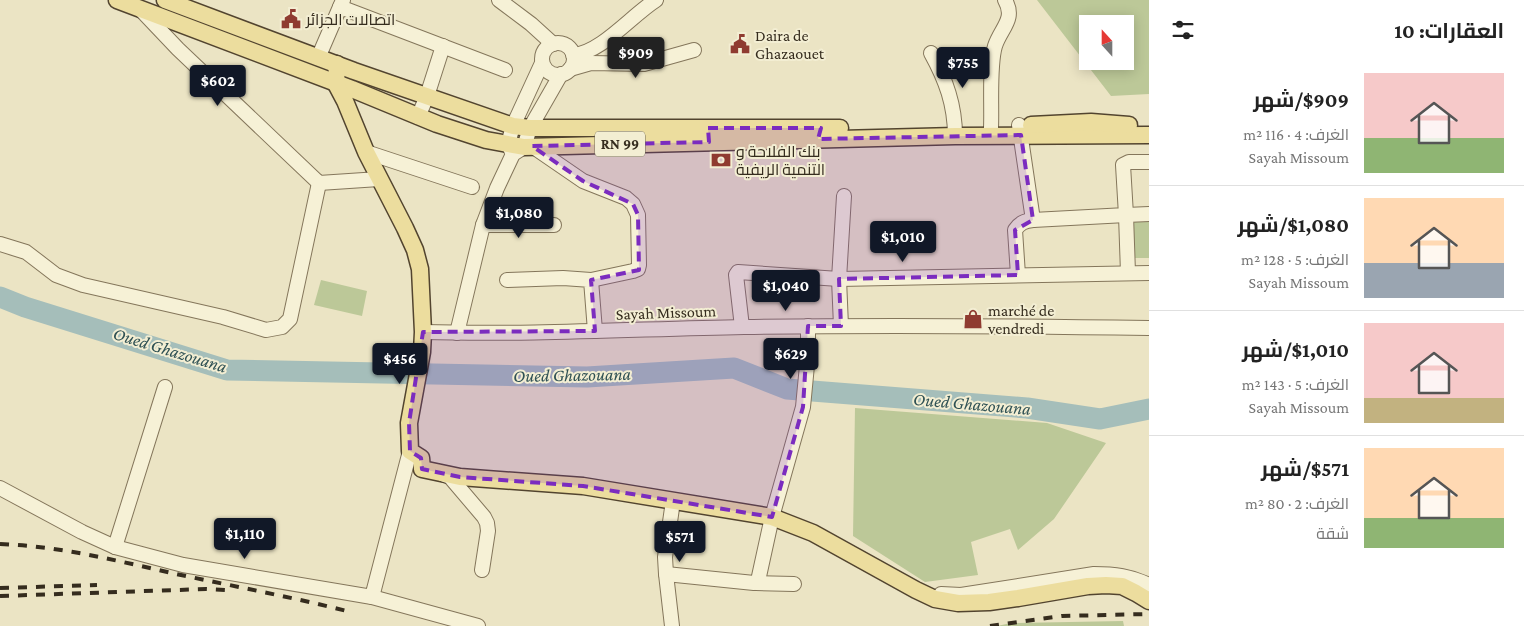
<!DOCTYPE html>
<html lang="ar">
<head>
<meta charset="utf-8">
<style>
  body { margin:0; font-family:"Crimson Pro",Cairo,serif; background:#f6f6f6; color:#222; direction:rtl; height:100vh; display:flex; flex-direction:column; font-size:19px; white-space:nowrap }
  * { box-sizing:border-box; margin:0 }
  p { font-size:16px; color:#767676 }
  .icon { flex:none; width:28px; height:28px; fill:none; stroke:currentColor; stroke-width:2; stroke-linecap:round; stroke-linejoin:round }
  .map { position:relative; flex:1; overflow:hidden; direction:ltr }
  .side { display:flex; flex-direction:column; background:#fff; width:375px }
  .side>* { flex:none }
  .needle { width:32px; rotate:339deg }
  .tools { position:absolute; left:1079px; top:15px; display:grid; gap:10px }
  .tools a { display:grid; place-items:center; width:55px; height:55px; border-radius:0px; background:#fff; box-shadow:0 2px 12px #0003; font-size:25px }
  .price { position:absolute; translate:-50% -42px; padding:0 11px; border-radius:5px; background:#111827; color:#fff; font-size:16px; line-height:32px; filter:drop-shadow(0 1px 2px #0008) }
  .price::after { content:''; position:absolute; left:50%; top:30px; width:15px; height:11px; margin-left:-8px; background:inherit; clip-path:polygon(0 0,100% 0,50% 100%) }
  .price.active { background:#222; color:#fff }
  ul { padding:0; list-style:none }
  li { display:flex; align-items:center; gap:15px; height:125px; padding:0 20px }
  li+li { border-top:1px solid #e0e0e0 }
  li span { display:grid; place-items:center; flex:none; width:140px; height:100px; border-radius:0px; color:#555 }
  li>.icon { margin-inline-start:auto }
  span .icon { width:60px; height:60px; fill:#fffc; stroke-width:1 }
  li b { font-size:21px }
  h2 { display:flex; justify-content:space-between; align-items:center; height:60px; padding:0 20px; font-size:21px }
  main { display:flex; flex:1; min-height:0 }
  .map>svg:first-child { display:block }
</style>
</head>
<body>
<main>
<section class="side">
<h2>العقارات: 10<svg class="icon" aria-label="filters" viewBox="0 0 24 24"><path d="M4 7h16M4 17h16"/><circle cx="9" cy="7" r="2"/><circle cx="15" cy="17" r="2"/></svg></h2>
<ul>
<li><span style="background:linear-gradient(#f6c9c9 65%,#8fb573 0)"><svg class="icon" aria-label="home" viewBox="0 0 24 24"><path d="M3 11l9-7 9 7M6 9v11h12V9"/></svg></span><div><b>$909/شهر</b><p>الغرف: 4 · 116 m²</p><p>Sayah Missoum</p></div></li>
<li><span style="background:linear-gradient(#ffd9b3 65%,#9aa5b1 0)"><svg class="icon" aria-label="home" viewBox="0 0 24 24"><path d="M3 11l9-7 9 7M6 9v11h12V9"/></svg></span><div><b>$1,080/شهر</b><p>الغرف: 5 · 128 m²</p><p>Sayah Missoum</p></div></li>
<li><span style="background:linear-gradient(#f6c9c9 75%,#c2b280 0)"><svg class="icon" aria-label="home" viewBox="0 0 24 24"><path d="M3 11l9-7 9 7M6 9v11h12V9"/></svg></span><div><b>$1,010/شهر</b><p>الغرف: 5 · 143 m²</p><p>Sayah Missoum</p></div></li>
<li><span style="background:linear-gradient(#ffd9b3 70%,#8fb573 0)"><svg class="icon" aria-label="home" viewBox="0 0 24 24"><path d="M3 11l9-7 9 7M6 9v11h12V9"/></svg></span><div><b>$571/شهر</b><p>الغرف: 2 · 80 m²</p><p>شقة</p></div></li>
</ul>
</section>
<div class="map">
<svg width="1149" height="626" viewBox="0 0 1149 626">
  <rect width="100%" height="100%" fill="#ebe4c4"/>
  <g fill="#bcc898" fill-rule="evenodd">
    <path d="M1037 0H1149V94L1111 96ZM1088 24H1125V61H1088Z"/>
    <polygon points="1134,218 1149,218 1149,258 1132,258"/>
    <polygon points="321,280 367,291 362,316 314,305"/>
    <polygon points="855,408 1047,423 1106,443 1054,519 1018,550 1010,529 971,542 978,575 925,582 853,536"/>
    <polygon points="1123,621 1124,626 997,626 1011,623"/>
  </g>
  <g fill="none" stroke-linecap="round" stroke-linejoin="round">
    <polyline stroke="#a5beba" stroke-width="21" points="0,297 25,307 227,370 587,377 734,368 787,389 1027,408 1100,419 1149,409"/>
    <defs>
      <g id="minor">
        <polyline points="499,0 531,24 553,44"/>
        <polyline points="340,7 505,70"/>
        <polyline points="140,9 178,49 319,183 379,179"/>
        <circle cx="558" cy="59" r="16"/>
        <path d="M931 53C946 80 955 105 955 136"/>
        <path d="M573 55C601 53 632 15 656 0"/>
        <polyline points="318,58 343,0"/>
        <polyline points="570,69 591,63 644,64 694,50"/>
        <polyline points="418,117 427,96 443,46"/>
        <polyline points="1019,125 1033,220"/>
        <path d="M991 128C992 106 989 66 995 46 1001 28 1016 19 1005 0"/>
        <polyline points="532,146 583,181 626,198 633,204 638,215 639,265 638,269 633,271 591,280"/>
        <polyline points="366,152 472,187"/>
        <polyline points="513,154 508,144 513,126 542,63"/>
        <polyline points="483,225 554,225"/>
        <polyline points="0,244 26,252 56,275 83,285 223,317 266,330 282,327 290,319 319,183"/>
        <polyline points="1128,273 1126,215 1149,214"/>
        <path d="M1018 275 1015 230C1020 223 1024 221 1033 220L1126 215 1123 165 1129 162H1149"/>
        <polyline points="507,280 563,278 591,280 595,331"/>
        <polyline points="841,326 839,279 844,196"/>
        <polyline points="742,327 736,275 738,272 839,279 1149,273"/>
        <path d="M423 332C530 335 637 329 744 327 879 325 1014 326 1149 328"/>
        <polyline points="457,333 483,225 497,188 513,154 524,147 530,128 561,74"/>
        <polyline points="442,474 450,477 484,517 487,523 488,531 482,570"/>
        <polyline points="0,488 82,532 115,547 183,565 372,597 410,451"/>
        <polyline points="115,547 165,387"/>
        <polyline points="666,574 754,583 758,581 772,517 803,407 808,355 808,326"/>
        <polyline points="756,583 794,584"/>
        <path d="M941 594 961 595 1094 574C1114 574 1131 576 1149 585"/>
        <polyline points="372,597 478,626"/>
        <polyline points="672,626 666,574 665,557 673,501"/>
      </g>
      <g id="major">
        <polyline points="117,0 352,89 437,124 486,140 524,147 955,136 1149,135"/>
        <polyline points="165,0 354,71 513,126 530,128 840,128"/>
        <polyline points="337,64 336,84 345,101 366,152 405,228 415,250 420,269 423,332 422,352 409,423 410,451 421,458 422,469 460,477 583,486 772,517 813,533 916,590 935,599 958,603 989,602 1018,598 1088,586 1106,585 1122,586 1136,593 1149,601"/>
        <polyline points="1031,125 1091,122 1129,125"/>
      </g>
    </defs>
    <use href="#minor" stroke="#84765b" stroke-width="16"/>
    <use href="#major" stroke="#52442f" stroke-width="19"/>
    <use href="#minor" stroke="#f6f1d6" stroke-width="14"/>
    <use href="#major" stroke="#ecdd9e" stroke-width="16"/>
    <g stroke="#352c1e" stroke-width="4" stroke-dasharray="9 9" stroke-linecap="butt">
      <path d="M0 544C60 546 118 561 176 574 233 586 291 597 347 611"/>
      <polyline points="0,588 97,585"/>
      <polyline points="0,596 206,589 225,590"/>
      <polyline points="990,626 1062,616 1149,614"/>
    </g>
  </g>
  <path fill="#7b2cbf" fill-opacity="0.2" stroke="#7b2cbf" stroke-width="4" stroke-dasharray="10 6" stroke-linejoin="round" d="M708 128H821L818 139 1021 135 1033 220 1015 230 1018 275 839 279 841 326H808L803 407 772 517 583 486 460 477 422 469 421 458 410 451 409 423 423 332 595 331 591 280 639 270 638 215 633 204 583 181 532 146 709 142Z"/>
  <defs>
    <symbol id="civic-bare" viewBox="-9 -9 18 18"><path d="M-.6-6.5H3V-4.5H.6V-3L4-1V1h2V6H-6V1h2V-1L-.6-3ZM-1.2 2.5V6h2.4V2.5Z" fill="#8f3b30" stroke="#f3eed3" stroke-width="2.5" paint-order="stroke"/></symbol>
    <symbol id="bank-bare" viewBox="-9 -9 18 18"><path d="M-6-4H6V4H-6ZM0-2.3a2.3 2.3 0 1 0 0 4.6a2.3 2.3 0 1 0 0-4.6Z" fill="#8f3b30" stroke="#f3eed3" stroke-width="2.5" paint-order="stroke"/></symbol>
    <symbol id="shop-bare" viewBox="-9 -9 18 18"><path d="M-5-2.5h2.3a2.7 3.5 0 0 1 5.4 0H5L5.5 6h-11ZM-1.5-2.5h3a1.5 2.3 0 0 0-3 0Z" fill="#8f3b30" stroke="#f3eed3" stroke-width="2.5" paint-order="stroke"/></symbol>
  </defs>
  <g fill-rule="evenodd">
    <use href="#civic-bare" x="277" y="5" width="28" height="28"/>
    <use href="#civic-bare" x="726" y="30" width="28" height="28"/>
    <use href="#bank-bare" x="707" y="146" width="28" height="28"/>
    <use href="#shop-bare" x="959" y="305" width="28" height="28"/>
  </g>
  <g text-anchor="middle" stroke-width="4" stroke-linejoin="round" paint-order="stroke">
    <rect fill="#f3eed3" stroke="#6e6654" stroke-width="1" x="595" y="131.5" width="50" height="25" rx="4"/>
    <g font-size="15" font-weight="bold" fill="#352c1e">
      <text x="620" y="149">RN 99</text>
    </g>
    <g font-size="16" fill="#352c1e" stroke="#f3eed3" text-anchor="start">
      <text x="306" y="25">اتصالات الجزائر</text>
      <text x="755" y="41">Daira de<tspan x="755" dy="18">Ghazaouet</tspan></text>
      <text x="736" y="157">بنك الفلاحة و<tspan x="736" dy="18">التنمية الريفية</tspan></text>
      <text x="988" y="316">marché de<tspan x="988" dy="18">vendredi</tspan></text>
    </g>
    <g font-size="16" fill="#352c1e" stroke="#f3eed3">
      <text transform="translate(666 312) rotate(-2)" y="6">Sayah Missoum</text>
    </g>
    <g font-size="18" font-style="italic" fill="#2f5154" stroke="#f3eed3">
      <text transform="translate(170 350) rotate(17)" y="6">Oued Ghazouana</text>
      <text transform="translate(572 375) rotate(-1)" y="6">Oued Ghazouana</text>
      <text transform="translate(972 404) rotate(5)" y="6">Oued Ghazouana</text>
    </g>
  </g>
</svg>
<div class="tools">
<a><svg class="needle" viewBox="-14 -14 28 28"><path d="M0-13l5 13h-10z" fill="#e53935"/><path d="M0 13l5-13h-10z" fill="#767676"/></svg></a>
</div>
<b class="price active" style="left:636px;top:79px">$909</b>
<b class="price" style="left:963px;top:89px">$755</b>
<b class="price" style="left:218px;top:107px">$602</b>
<b class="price" style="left:519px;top:239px">$1,080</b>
<b class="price" style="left:903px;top:263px">$1,010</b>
<b class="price" style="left:786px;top:312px">$1,040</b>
<b class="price" style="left:791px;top:380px">$629</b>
<b class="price" style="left:400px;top:385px">$456</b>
<b class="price" style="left:245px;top:560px">$1,110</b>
<b class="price" style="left:680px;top:563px">$571</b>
</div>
</main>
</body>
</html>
